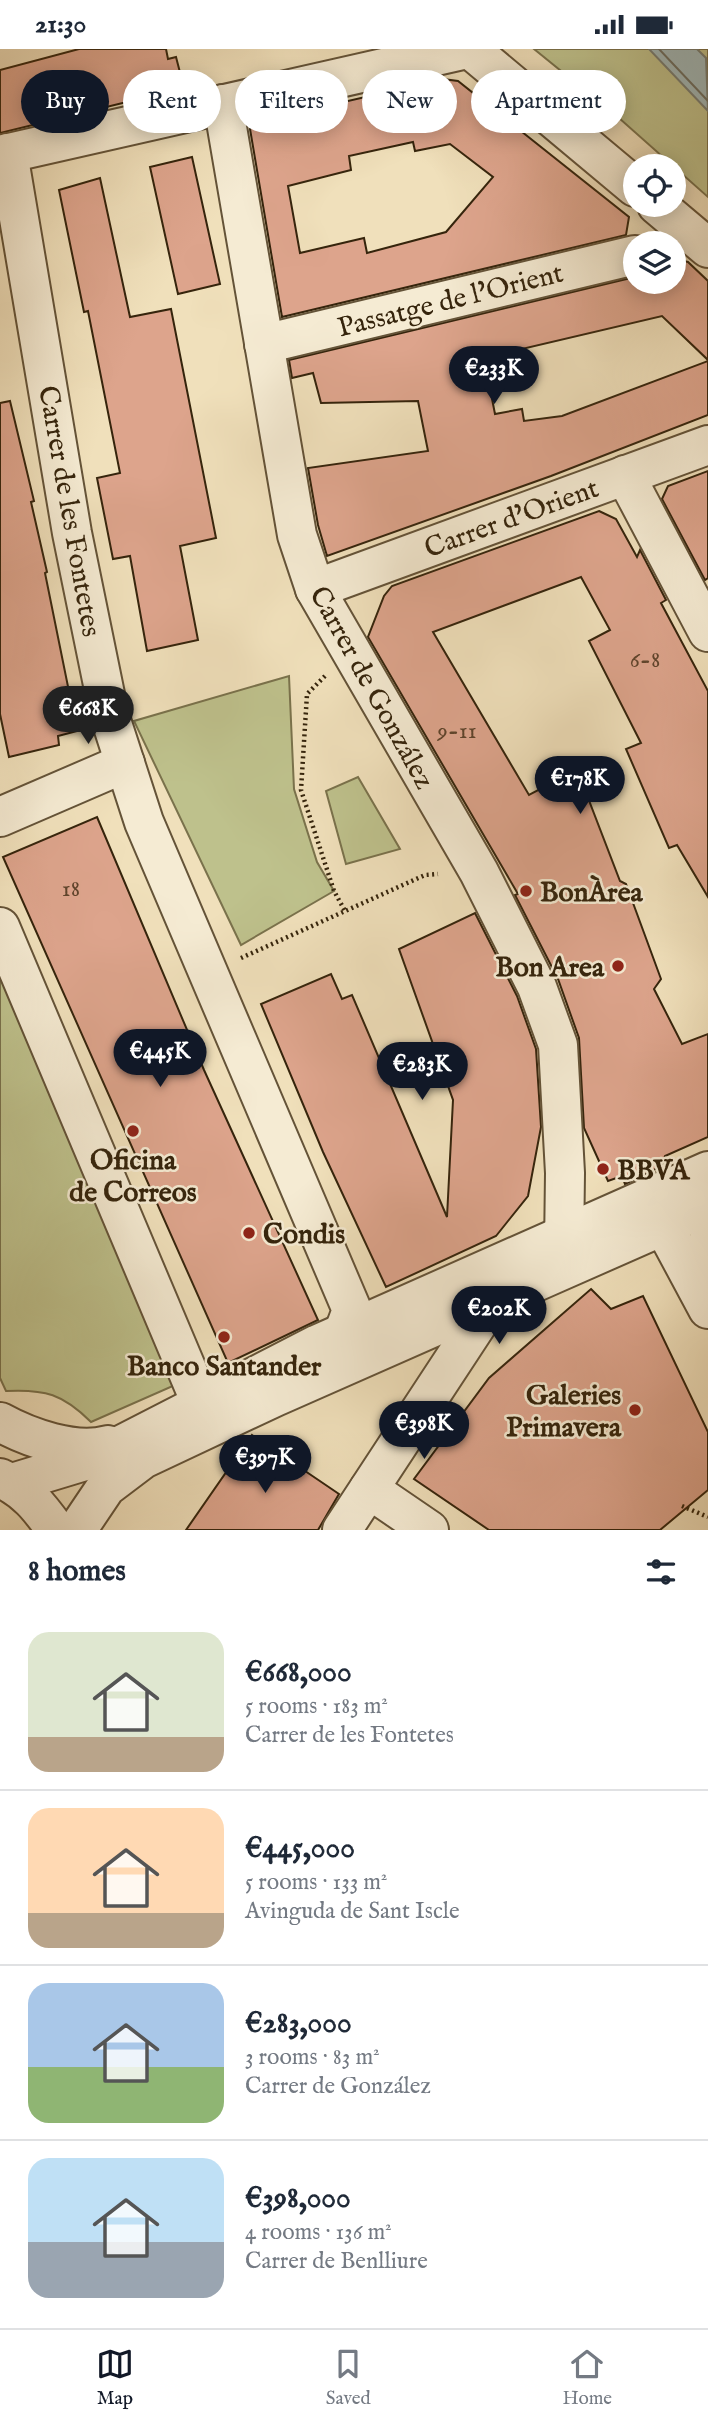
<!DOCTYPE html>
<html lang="en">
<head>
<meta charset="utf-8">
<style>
  body { margin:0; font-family:"IM FELL English",serif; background:#f6f6f7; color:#1f2937; height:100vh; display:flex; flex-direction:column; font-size:26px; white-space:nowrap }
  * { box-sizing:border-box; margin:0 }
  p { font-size:23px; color:#747a83 }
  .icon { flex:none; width:38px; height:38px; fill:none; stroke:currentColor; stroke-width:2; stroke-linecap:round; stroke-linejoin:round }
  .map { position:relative; height:1481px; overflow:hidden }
  .details { display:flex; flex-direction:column; background:#fff; flex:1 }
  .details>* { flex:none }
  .banner { position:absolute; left:21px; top:21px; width:667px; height:63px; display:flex; gap:14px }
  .buttons { position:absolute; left:623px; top:105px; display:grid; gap:14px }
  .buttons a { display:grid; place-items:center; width:63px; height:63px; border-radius:50%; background:#fff; box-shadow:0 4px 18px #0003; font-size:35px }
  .price { position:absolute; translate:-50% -60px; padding:0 16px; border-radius:24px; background:#111827; color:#fff; font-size:23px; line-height:46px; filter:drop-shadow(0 2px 4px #0008) }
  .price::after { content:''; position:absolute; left:50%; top:42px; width:21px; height:16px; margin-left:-10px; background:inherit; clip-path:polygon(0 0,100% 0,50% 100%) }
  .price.active { background:#222; color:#fff }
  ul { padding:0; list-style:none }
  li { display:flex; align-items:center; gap:21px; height:175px; padding:0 28px }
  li+li { border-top:2px solid #e0e1e3 }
  li span { display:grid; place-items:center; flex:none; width:196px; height:140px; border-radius:21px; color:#555 }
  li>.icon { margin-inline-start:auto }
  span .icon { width:84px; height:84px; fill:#fffc; stroke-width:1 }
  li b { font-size:30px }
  h2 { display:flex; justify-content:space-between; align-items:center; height:84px; padding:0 28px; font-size:30px }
  .tag { padding:0 24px; border-radius:32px; background:#fff; box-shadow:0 4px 18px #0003; font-size:24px; line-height:63px }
  .tag.active { background:#111827; color:#fff }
  .status { display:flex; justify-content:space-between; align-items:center; height:49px; padding:0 35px; background:#fff; direction:ltr }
  .status svg { height:19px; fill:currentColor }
  .dock { display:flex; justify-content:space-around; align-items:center; height:98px; border-top:2px solid #e0e1e3; background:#fff; font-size:19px; color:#747a83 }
  .dock a { display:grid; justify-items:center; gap:4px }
  .dock .active { color:#111827 }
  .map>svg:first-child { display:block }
</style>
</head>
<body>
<div class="status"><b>21:30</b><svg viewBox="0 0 49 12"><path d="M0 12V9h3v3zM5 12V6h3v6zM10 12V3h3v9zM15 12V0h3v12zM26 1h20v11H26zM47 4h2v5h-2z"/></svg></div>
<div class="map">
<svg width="708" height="1481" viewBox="0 0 708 1481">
  <rect width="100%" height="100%" fill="#f0e0bb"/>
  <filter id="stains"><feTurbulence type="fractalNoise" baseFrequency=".00286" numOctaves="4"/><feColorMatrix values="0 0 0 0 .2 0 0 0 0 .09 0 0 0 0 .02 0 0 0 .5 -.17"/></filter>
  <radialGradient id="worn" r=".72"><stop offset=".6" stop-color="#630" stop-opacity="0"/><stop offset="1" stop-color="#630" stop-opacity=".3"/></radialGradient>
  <g fill="#bec18c" stroke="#7a724c" stroke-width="2">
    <polygon points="534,0 708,0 708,148 619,69"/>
    <polygon points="289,627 294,740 317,813 334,842 241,896 134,672"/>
    <polygon points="358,728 400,800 346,815 326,742"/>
    <path d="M0 878 191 1329 91 1373C63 1345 45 1340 6 1342L0 1329Z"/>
  </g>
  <polygon fill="#a0babc" stroke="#757e76" stroke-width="2" points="649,0 697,0 706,9 708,62"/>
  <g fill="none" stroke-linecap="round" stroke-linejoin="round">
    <polyline stroke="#6a6f64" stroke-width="2" points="659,0 708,52"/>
  </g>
  <g fill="#dda48c" stroke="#35240c" stroke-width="2" fill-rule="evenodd">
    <polygon points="79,0 166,0 168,10 176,8 184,39 0,84 0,21"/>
    <path d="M443 30 458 32 629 168 626 186 282 268 250 80 253 74ZM413 93 415 102 450 95 493 128 446 183 367 204 364 189 300 204 288 137 351 121 349 107Z"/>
    <polygon points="192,108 220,235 178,245 150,118"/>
    <polygon points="100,129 130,268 171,260 216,489 180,497 198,591 147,602 130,507 113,510 97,429 120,424 88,262 84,263 59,141"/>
    <polygon points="674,210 688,213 708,232 708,311 662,267 484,309 495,365 522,360 524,372 562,367 708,312 708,366 551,427 327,507 318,476 308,419 428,402 418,352 321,354 313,324 292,329 289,311 635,228 635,233 674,233"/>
    <polygon points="10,352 34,452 31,453 47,523 45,524 77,682 58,687 59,696 9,708 0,665 0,354"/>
    <polygon points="708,422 708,529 705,531 662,450 668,437"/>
    <polygon points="599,462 616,470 637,508 640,501 666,551 661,554 708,642 708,848 677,796 669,799 626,700 641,694 589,592 610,581 581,528 433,583 529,746 559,730 566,744 575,738 583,753 588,749 620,832 626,835 661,930 654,940 682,995 708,985 708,1088 665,1107 662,1117 625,1135 622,1127 608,1132 584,1079 579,989 558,930 515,846 518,845 368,588 384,547 392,537"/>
    <polygon points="97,768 204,1021 318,1271 228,1314 3,808"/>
    <polygon points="475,864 517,947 536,1000 541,1078 528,1147 496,1187 386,1238 323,1103 261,955 331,925 342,950 352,946 447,1168 453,1051 399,900"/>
    <polygon points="591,1240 611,1260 643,1247 708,1383 708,1441 660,1481 489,1481 414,1430 489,1329"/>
    <polygon points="252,1386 339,1445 318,1481 186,1481"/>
  </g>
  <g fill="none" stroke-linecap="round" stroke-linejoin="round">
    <defs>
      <g id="minor">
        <polyline points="470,0 635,138"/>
        <polyline points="223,55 297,486 315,540 479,823 537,938 558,996 565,1124 564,1200 523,1221 524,1238"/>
        <polyline points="8,104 72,484 109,665 144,773 352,1261 343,1285"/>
        <polyline points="0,106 467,0"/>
        <polyline points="657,156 708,199"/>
        <polyline points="264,295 635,206"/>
        <polyline points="625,426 708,583"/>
        <polyline points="315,540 708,396"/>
        <polyline points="0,768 125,714"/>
        <polyline points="0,878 201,1354"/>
        <polyline points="680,1152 675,1156 671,1191 708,1260"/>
        <polyline points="699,1242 708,1193"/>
        <path d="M0 1373C29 1389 75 1405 108 1396"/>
        <path d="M0 1429C26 1440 40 1459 56 1481"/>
        <polyline points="12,1434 98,1408 318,1295 708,1122"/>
        <polyline points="369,1440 429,1481"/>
        <polyline points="77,1481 106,1438 143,1410 277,1347 708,1157"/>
        <polyline points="342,1481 491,1254"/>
      </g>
    </defs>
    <use href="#minor" stroke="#645338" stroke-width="42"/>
    <g stroke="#35240c" stroke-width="4.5" stroke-dasharray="2 3.5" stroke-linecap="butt">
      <polyline points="325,627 307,645 301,741 334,842 345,862"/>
      <polyline points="241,909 425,826 438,825"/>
      <polyline points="682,1457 708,1468"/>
    </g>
    <use href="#minor" stroke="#f5ebd3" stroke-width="38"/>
  </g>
  <g fill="#8f2418" stroke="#f5ebd3" stroke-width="2.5">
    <circle cx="526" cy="842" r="7"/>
    <circle cx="618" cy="917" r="7"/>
    <circle cx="133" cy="1082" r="7"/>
    <circle cx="603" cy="1120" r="7"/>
    <circle cx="249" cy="1184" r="7"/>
    <circle cx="224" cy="1288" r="7"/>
    <circle cx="635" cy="1361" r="7"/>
  </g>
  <g text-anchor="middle" stroke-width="5" stroke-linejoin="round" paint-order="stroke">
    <g font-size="24" fill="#5f442c">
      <text x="645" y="618">6-8</text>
      <text x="457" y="689">9-11</text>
      <text x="71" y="847">18</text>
    </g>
    <g font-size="28" fill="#35240c" stroke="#f5ebd3">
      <text transform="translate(450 250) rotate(-14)" y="10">Passatge de l'Orient</text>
      <text transform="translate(71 462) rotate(80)" y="10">Carrer de les Fontetes</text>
      <text transform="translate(511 468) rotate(-20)" y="10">Carrer d'Orient</text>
      <text transform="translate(373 638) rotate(61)" y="10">Carrer de González</text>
    </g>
    <g font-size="28" font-weight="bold" fill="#35240c" stroke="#f5ebd3" text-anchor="start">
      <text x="540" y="852">BonÀrea</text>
      <text x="604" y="927" text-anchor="end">Bon Area</text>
      <text x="133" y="1120" text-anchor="middle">Oficina<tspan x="133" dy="32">de Correos</tspan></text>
      <text x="617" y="1130">BBVA</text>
      <text x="263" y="1194">Condis</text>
      <text x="224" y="1326" text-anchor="middle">Banco Santander</text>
      <text x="621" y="1355" text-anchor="end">Galeries<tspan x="621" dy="32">Primavera</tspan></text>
    </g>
  </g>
  <rect width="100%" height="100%" filter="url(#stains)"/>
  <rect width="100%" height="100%" fill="url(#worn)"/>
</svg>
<div class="buttons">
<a><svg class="icon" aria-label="locate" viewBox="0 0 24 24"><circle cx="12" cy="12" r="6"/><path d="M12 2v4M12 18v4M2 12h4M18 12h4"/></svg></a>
<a><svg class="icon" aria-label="layers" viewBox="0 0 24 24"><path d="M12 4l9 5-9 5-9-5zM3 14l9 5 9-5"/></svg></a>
</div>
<b class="price" style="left:494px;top:357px">€233K</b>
<b class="price active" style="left:88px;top:697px">€668K</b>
<b class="price" style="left:580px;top:767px">€178K</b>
<b class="price" style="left:160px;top:1040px">€445K</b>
<b class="price" style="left:422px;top:1053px">€283K</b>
<b class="price" style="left:499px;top:1297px">€202K</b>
<b class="price" style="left:424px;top:1412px">€398K</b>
<b class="price" style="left:265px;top:1446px">€397K</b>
<div class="banner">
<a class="tag active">Buy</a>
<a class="tag">Rent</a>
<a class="tag">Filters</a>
<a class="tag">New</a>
<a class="tag">Apartment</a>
</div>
</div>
<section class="details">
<h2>8 homes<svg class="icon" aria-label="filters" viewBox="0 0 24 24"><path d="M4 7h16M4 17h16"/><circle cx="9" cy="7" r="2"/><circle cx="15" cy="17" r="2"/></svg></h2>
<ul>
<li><span style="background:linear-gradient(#dfe7d0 75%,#b9a48a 0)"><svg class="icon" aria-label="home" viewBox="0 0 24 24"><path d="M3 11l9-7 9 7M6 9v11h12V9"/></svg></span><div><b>€668,000</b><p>5 rooms · 183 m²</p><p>Carrer de les Fontetes</p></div></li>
<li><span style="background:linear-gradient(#ffd9b3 75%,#b9a48a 0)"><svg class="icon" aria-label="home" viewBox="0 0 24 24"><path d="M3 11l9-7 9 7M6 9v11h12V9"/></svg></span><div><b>€445,000</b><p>5 rooms · 133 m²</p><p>Avinguda de Sant Iscle</p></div></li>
<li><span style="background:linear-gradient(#a9c7e8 60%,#8fb573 0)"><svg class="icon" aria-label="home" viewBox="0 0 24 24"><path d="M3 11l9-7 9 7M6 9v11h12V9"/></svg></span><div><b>€283,000</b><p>3 rooms · 83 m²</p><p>Carrer de González</p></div></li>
<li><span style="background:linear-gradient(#bfe0f5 60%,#9aa5b1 0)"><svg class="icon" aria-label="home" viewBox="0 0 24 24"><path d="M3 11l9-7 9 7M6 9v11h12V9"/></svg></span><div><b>€398,000</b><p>4 rooms · 136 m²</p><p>Carrer de Benlliure</p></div></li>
</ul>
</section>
<nav class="dock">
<a class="active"><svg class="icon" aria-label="map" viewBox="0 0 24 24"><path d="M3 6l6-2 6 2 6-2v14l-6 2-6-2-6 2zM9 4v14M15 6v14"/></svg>Map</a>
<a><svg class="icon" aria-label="saved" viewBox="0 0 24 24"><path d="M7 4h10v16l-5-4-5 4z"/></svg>Saved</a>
<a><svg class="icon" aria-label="home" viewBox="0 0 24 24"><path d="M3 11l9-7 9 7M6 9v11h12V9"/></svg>Home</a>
</nav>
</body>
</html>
